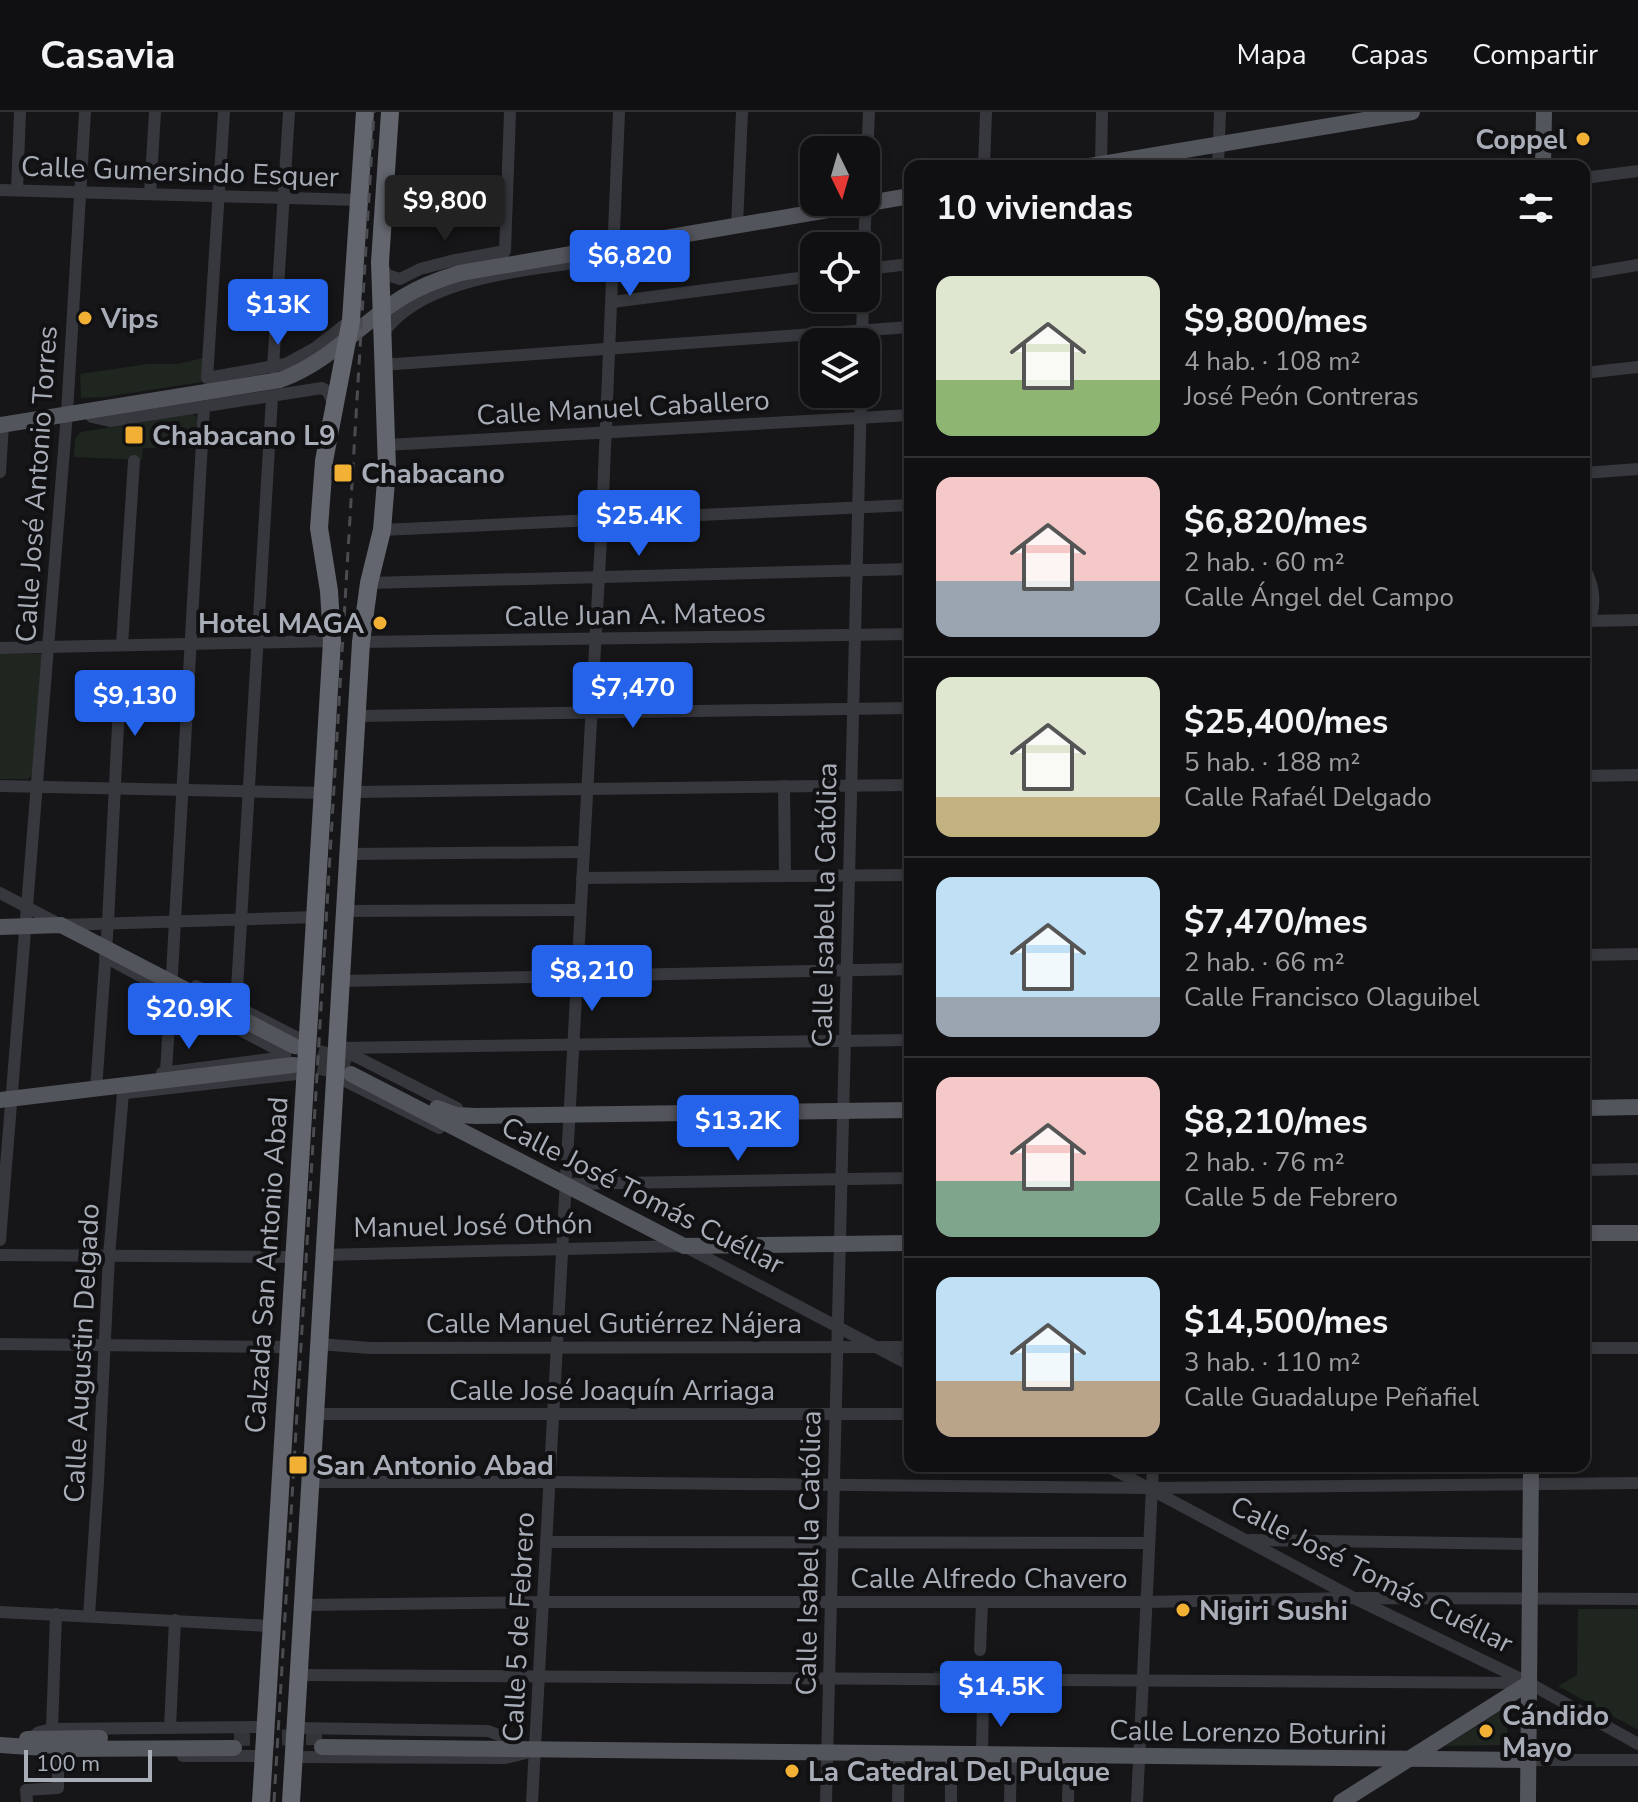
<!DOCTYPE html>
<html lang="es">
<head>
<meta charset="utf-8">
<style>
  body { margin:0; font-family:"Nunito Sans",sans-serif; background:#1e1e20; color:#f1f3f6; height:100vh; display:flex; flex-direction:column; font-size:30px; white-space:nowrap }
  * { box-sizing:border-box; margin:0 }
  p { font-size:26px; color:#9c9d9f }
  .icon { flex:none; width:44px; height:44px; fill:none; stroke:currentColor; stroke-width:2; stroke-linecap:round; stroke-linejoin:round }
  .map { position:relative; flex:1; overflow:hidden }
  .details { position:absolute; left:904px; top:48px; width:686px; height:1312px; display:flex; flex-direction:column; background:#101012; border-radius:16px; box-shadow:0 4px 12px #0003,0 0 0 2px #303032 }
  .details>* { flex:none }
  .needle { width:52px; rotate:175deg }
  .controls { position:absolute; left:800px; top:24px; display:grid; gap:16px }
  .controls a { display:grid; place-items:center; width:80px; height:80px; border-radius:16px; background:#101012; box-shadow:0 4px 12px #0003,0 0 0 2px #303032; font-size:40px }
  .scale { position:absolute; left:24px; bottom:20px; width:128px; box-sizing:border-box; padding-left:8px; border:4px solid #a8adb8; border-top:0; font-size:22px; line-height:28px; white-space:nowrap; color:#a8adb8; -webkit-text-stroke:6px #111113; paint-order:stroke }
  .price { position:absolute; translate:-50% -68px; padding:0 18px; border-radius:8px; background:#2563eb; color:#fff; font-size:26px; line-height:52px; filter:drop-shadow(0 2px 4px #0008) }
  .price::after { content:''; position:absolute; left:50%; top:48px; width:24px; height:18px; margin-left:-12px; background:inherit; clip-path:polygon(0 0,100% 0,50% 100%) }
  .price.current { background:#222; color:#fff }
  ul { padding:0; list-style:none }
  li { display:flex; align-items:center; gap:24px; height:200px; padding:0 32px }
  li+li { border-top:2px solid #303032 }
  li span { display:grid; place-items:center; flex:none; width:224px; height:160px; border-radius:16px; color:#555 }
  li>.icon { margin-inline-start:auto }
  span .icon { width:96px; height:96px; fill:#fffc; stroke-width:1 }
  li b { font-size:34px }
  h2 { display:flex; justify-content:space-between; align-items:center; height:96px; padding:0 32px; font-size:34px }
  header { display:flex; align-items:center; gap:48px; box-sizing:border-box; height:112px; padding:0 40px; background:#101012; border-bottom:2px solid #303032 }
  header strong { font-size:38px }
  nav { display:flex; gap:44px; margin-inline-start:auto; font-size:28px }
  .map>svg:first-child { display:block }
</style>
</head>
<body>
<header>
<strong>Casavia</strong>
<nav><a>Mapa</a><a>Capas</a><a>Compartir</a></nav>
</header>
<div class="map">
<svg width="1638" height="1690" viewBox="0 0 1638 1690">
  <rect width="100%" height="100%" fill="#161618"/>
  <g fill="#1e261f">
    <polygon points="203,246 208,269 105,285 81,286 80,262 148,252 178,252"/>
    <polygon points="192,302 197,305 199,311 198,337 143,336 142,348 74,345 75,327 81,320"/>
    <polygon points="0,542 42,542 32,663 28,667 0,667"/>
    <polygon points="1578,1497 1638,1497 1638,1618 1558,1574 1577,1563"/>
    <polygon points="945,1548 1004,1549 1004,1560 1022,1560 1021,1585 945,1584 945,1569 934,1569 934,1559 945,1559"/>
    <polygon points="1507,1595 1507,1633 1445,1634"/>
  </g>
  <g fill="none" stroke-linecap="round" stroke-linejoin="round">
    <g stroke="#333438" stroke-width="16" stroke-dasharray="16 8" stroke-linecap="butt">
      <polyline points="295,934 351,950"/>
      <polyline points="294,953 310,953 346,960"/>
      <polyline points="234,1626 323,1625"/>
    </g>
    <g stroke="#37383d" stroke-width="12">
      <polyline points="224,0 207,266 286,252 315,236 351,208"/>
      <polyline points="1101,52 1102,0"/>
      <polyline points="984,54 986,0"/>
      <polyline points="1218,54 1220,0"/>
      <polyline points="1584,66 1638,59"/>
      <polyline points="866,74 869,0"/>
      <polyline points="0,78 359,88"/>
      <polyline points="17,78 20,0"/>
      <polyline points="150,82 155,0"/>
      <polyline points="737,113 742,0"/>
      <polyline points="864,134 866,90"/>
      <polyline points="381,153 387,163 400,167 420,157 451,149 505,139 510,0"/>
      <polyline points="866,157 910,152"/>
      <polyline points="1584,162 1638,153"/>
      <polyline points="612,190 814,164"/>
      <path d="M382 223C421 163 536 158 602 147L614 134"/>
      <polyline points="862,230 863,186"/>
      <polyline points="382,253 910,215"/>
      <polyline points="273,256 289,0"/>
      <polyline points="1584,261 1638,255"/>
      <polyline points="85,298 92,305 110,309 322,276 328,280 334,293"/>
      <polyline points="387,333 910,303"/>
      <polyline points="0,360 3,312"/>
      <polyline points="1584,361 1638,357"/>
      <polyline points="382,418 910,393"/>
      <path d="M1584 455C1596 477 1597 497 1584 519"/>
      <polyline points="369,471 910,457"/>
      <polyline points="1585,509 1638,508"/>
      <polyline points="361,530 910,522"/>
      <polyline points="122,533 134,349"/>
      <polyline points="0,536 332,529"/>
      <polyline points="356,604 910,596"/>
      <polyline points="1584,664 1638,663"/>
      <polyline points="0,674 323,681"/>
      <polyline points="784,674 785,764"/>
      <polyline points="352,680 910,673"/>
      <polyline points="348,742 583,740"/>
      <polyline points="582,766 910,763"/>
      <polyline points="0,781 61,813 316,805"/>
      <polyline points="345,799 580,798"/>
      <polyline points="1584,843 1638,842"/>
      <polyline points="105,845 285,942 285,945 162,961"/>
      <polyline points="172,862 204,295"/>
      <polyline points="340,869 910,857"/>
      <polyline points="196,874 308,931"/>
      <polyline points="236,894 272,285"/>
      <polyline points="336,936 910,928"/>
      <polyline points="345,939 457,996"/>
      <polyline points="166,960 171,880"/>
      <polyline points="335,964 439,1016"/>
      <polyline points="96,977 108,810 120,574"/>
      <polyline points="126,981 306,961"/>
      <polyline points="1584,1058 1638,1057"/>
      <polyline points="564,1072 910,1066"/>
      <polyline points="0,1128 67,301 85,0"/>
      <polyline points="0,1143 294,1145"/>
      <polyline points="324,1143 684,1134 910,1253"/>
      <polyline points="0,1232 289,1235"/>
      <polyline points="319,1232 370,1236 910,1235"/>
      <polyline points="1584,1236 1638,1236"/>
      <polyline points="315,1302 910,1302"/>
      <polyline points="1107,1354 1354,1486 1529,1571 1638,1632"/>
      <polyline points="311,1370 549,1370 1152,1376 1638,1371"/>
      <polyline points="1250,1428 1530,1432"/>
      <polyline points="546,1430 1149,1431"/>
      <polyline points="303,1493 543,1490 1146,1490 1354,1486 1638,1487"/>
      <polyline points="0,1500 271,1514"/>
      <polyline points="89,1504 98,1370 109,1144 123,981"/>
      <polyline points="980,1538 982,1490"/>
      <polyline points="299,1563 1529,1571"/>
      <polyline points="170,1616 175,1508"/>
      <polyline points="296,1616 488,1619 512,1628"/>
      <polyline points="52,1617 56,1502"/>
      <polyline points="31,1626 39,1620 52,1617 265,1615"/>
      <polyline points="982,1643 983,1590"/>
      <polyline points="183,1644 263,1644"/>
      <polyline points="294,1645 505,1646 526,1641"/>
      <polyline points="1528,1648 1638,1648"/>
      <polyline points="27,1690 26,1678 58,1676 58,1637 64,1642"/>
      <polyline points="532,1690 602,408 619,0"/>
      <polyline points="826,1690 861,282"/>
      <polyline points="898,1690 899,1642"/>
      <polyline points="951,1690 951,1643"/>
      <polyline points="1010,1690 1011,1643"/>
      <polyline points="1068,1690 1069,1644"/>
      <polyline points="1137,1690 1153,1354"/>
    </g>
    <g stroke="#53555c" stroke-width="16">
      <polyline points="1090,54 1412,0"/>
      <polyline points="1543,54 1544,0"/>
      <path d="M0 313 280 268C327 252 361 211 403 185 421 174 440 167 460 161L910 84"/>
      <polyline points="0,815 61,813 294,934"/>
      <polyline points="351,962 684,1134 910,1131"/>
      <polyline points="0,988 293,953"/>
      <polyline points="437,996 456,1003 476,1004 910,998"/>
      <polyline points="1584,996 1638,995"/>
      <polyline points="1584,1121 1638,1121"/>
      <polyline points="27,1627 100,1626"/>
      <polyline points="0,1633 58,1637 234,1636"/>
      <polyline points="322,1635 1528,1648"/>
      <polyline points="1341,1690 1529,1571"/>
      <polyline points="1528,1690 1531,1354"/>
    </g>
    <g stroke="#63666e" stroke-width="18">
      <polyline points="313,1337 361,530 369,471 382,418 387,357 380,150 390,0"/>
      <polyline points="261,1690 332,529 329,479 319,416 324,349 351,208 365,0"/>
      <polyline points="291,1690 312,1343"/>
    </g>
    <polyline stroke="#4a4c52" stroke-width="3" stroke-dasharray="10 8" stroke-linecap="butt" points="274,1690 374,0"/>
  </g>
  <g fill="#f2b134" stroke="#111113" stroke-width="3">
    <circle cx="1583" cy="27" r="8"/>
    <circle cx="85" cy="206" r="8"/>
    <rect x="124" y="313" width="20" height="20" rx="4"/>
    <rect x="333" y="351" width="20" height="20" rx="4"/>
    <circle cx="380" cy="511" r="8"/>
    <rect x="288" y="1343" width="20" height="20" rx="4"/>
    <circle cx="1183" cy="1498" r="8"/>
    <circle cx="1486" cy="1619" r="8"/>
    <circle cx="792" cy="1659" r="8"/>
  </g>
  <g text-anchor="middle" stroke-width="8" stroke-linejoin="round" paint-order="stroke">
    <g font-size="28" font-weight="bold" fill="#a8adb8" stroke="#111113" text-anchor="start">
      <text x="1567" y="37" text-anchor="end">Coppel</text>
      <text x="101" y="216">Vips</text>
      <text x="152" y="333">Chabacano L9</text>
      <text x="361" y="371">Chabacano</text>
      <text x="364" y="521" text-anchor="end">Hotel MAGA</text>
      <text x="316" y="1363">San Antonio Abad</text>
      <text x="1199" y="1508">Nigiri Sushi</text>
      <text x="1502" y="1613">Cándido<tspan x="1502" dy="32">Mayo</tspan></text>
      <text x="808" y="1669">La Catedral Del Pulque</text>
    </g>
    <g font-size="28" fill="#a8adb8" stroke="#111113">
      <text transform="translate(180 59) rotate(2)" y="10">Calle Gumersindo Esquer</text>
      <text transform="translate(623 295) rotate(-3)" y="10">Calle Manuel Caballero</text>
      <text transform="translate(36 372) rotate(-86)" y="10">Calle José Antonio Torres</text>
      <text transform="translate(635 502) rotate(-1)" y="10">Calle Juan A. Mateos</text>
      <text transform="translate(824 793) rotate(-89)" y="10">Calle Isabel la Católica</text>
      <text transform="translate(643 1083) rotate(27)" y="10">Calle José Tomás Cuéllar</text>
      <text transform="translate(473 1113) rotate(-1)" y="10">Manuel José Othón</text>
      <text transform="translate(266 1153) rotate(-86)" y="10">Calzada San Antonio Abad</text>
      <text x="614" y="1221">Calle Manuel Gutiérrez Nájera</text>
      <text transform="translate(81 1241) rotate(-87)" y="10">Calle Augustin Delgado</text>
      <text x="612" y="1288">Calle José Joaquín Arriaga</text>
      <text transform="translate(808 1441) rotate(-89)" y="10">Calle Isabel la Católica</text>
      <text transform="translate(1372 1462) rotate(27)" y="10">Calle José Tomás Cuéllar</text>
      <text x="989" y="1476">Calle Alfredo Chavero</text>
      <text transform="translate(518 1515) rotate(-87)" y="10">Calle 5 de Febrero</text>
      <text transform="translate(1248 1620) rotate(1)" y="10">Calle Lorenzo Boturini</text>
    </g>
  </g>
</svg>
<div class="controls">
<a><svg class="needle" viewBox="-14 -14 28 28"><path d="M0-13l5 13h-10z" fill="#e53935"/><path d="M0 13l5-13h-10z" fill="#9c9d9f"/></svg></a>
<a><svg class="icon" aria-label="locate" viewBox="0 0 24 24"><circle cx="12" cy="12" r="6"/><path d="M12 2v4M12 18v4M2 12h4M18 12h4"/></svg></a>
<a><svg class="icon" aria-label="layers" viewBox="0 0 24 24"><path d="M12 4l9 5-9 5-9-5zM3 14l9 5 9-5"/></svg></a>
</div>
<div class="scale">100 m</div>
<b class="price current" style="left:445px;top:131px">$9,800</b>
<b class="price" style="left:630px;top:186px">$6,820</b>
<b class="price" style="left:278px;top:235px">$13K</b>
<b class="price" style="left:639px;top:446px">$25.4K</b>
<b class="price" style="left:633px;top:618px">$7,470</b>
<b class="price" style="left:135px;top:626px">$9,130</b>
<b class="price" style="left:592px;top:901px">$8,210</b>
<b class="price" style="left:189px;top:939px">$20.9K</b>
<b class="price" style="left:738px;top:1051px">$13.2K</b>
<b class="price" style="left:1001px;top:1617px">$14.5K</b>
<section class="details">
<h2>10 viviendas<svg class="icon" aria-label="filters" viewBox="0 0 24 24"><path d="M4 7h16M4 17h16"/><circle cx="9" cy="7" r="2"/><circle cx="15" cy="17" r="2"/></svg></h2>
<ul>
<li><span style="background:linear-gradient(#dfe7d0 65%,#8fb573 0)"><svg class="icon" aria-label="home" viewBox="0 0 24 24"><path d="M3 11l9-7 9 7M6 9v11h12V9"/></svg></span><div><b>$9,800/mes</b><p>4 hab. · 108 m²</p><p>José Peón Contreras</p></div></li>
<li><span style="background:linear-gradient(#f6c9c9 65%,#9aa5b1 0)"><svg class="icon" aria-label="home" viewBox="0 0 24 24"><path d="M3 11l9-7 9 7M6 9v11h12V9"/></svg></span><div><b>$6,820/mes</b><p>2 hab. · 60 m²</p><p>Calle Ángel del Campo</p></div></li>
<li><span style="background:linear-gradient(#dfe7d0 75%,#c2b280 0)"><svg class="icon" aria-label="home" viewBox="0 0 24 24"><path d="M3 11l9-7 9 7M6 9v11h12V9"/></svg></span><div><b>$25,400/mes</b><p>5 hab. · 188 m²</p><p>Calle Rafaél Delgado</p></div></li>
<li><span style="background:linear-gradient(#bfe0f5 75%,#9aa5b1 0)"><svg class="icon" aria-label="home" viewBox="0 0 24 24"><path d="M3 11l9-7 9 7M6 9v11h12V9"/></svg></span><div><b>$7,470/mes</b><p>2 hab. · 66 m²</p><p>Calle Francisco Olaguibel</p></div></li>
<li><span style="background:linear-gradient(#f6c9c9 65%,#7fa58c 0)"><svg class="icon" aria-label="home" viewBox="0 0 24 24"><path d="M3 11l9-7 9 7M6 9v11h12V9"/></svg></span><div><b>$8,210/mes</b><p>2 hab. · 76 m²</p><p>Calle 5 de Febrero</p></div></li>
<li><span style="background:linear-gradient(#bfe0f5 65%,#b9a48a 0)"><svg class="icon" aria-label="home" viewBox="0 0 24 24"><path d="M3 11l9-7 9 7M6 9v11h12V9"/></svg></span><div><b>$14,500/mes</b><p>3 hab. · 110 m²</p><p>Calle Guadalupe Peñafiel</p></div></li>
</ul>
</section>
</div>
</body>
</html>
